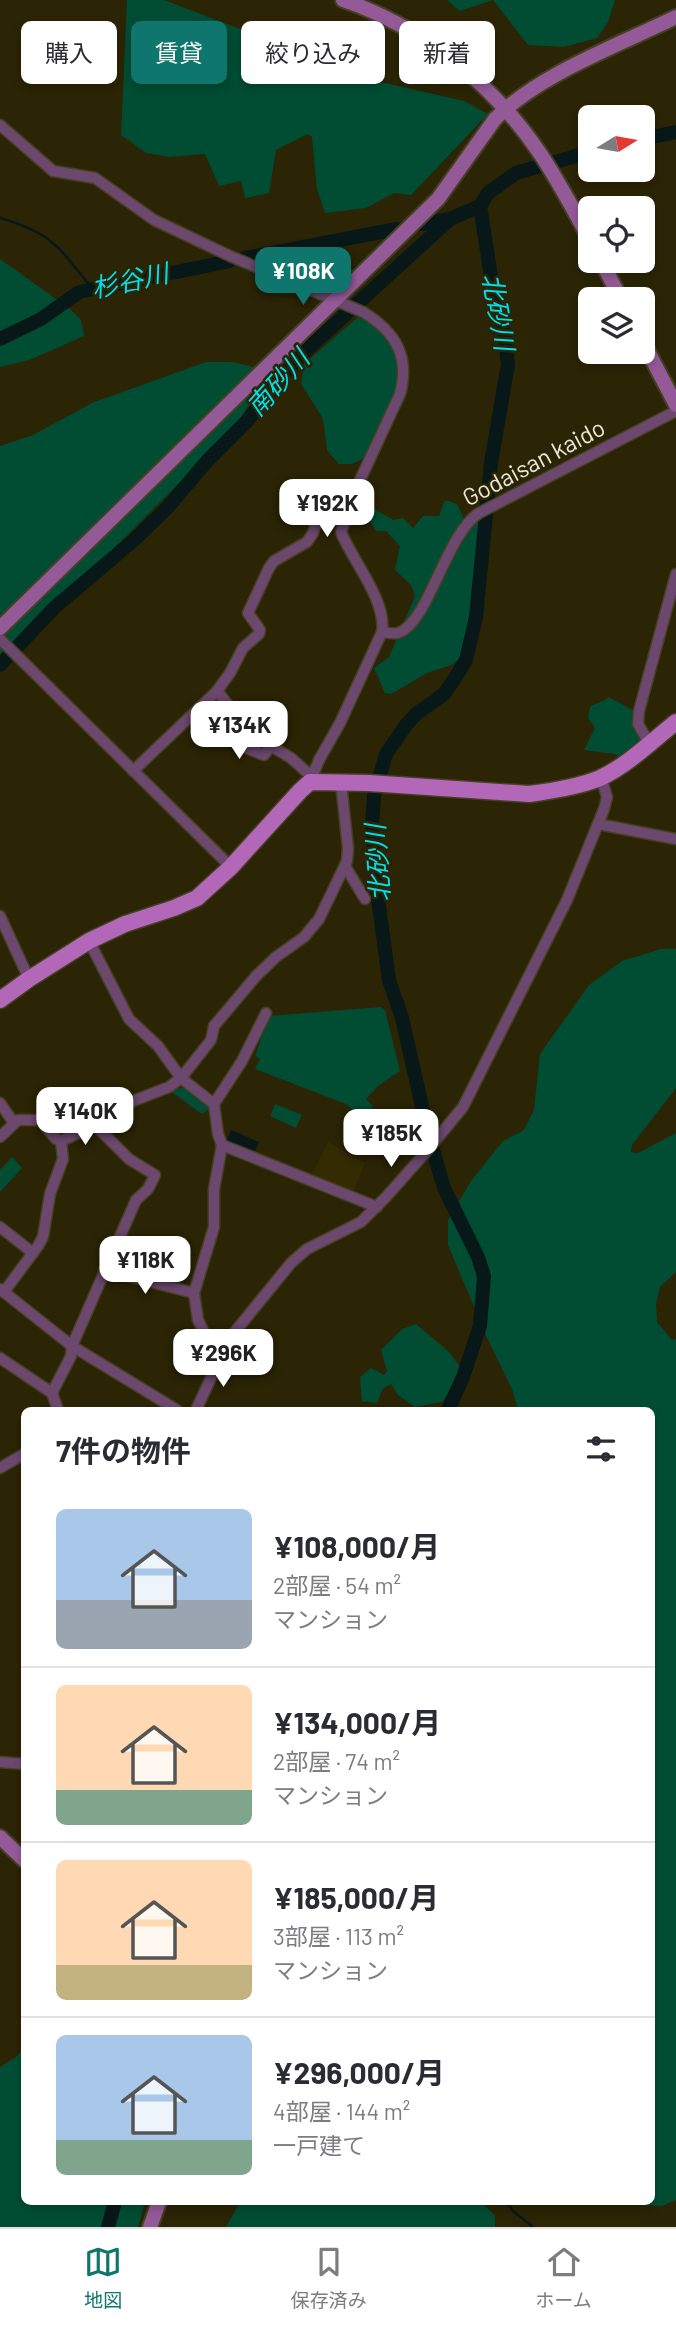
<!DOCTYPE html>
<html lang="ja">
<head>
<meta charset="utf-8">
<style>
  body { margin:0; font-family:Barlow,"Noto Sans JP",sans-serif; background:#f2f2f3; color:#2b2b33; height:100vh; display:flex; flex-direction:column; font-size:26px; white-space:nowrap }
  * { box-sizing:border-box; margin:0 }
  p { font-size:23px; color:#7c7c81 }
  .icon { flex:none; width:38px; height:38px; fill:none; stroke:currentColor; stroke-width:2; stroke-linecap:round; stroke-linejoin:round }
  .map { position:relative; flex:1; overflow:hidden }
  .panel { position:absolute; left:21px; top:1407px; width:634px; height:798px; display:flex; flex-direction:column; background:#fff; border-radius:10px; box-shadow:0 4px 10px #0003 }
  .panel>* { flex:none }
  .guide { position:absolute; left:21px; top:21px; width:635px; height:63px; display:flex; gap:14px }
  .needle { width:46px; rotate:79deg }
  .tools { position:absolute; left:578px; top:105px; display:grid; gap:14px }
  .tools a { display:grid; place-items:center; width:77px; height:77px; border-radius:10px; background:#fff; box-shadow:0 4px 10px #0003; font-size:35px }
  .price { position:absolute; translate:-50% -60px; padding:0 16px; border-radius:14px; background:#fff; color:#222; font-size:23px; line-height:46px; filter:drop-shadow(0 2px 4px #0008) }
  .price::after { content:''; position:absolute; left:50%; top:42px; width:21px; height:16px; margin-left:-10px; background:inherit; clip-path:polygon(0 0,100% 0,50% 100%) }
  .price.on { background:#0f766e; color:#fff }
  ul { padding:0; list-style:none }
  li { display:flex; align-items:center; gap:21px; height:175px; padding:0 35px }
  li+li { border-top:2px solid #e1e1e2 }
  li span { display:grid; place-items:center; flex:none; width:196px; height:140px; border-radius:10px; color:#555 }
  li>.icon { margin-inline-start:auto }
  span .icon { width:84px; height:84px; fill:#fffc; stroke-width:1 }
  li b { font-size:30px }
  h2 { display:flex; justify-content:space-between; align-items:center; height:84px; padding:0 35px; font-size:30px }
  .chip { padding:0 24px; border-radius:10px; background:#fff; box-shadow:0 4px 10px #0003; font-size:24px; line-height:63px }
  .chip.on { background:#0f766e; color:#fff }
  .tabs { display:flex; justify-content:space-around; align-items:center; height:98px; border-top:2px solid #e1e1e2; background:#fff; font-size:19px; color:#7c7c81 }
  .tabs a { display:grid; justify-items:center; gap:4px }
  .tabs .on { color:#0f766e }
  .map>svg:first-child { display:block }
</style>
</head>
<body>
<div class="map">
<svg width="676" height="2227" viewBox="0 0 676 2227">
  <rect width="100%" height="100%" fill="#2b2405"/>
  <polygon fill="#332b02" points="328,1142 365,1163 353,1193 311,1177"/>
  <g fill="#014d34">
    <polygon points="127,0 164,0 324,61 326,72 363,78 464,101 488,114 411,195 394,193 366,208 325,213 317,189 312,137 308,134 276,150 269,193 245,198 241,181 219,186 205,154 169,157 146,153 121,135"/>
    <polygon points="447,0 493,0 460,11"/>
    <polygon points="493,0 615,0 608,22 597,38 564,47 528,45"/>
    <polygon points="0,259 70,309 81,320 84,336 29,360 0,367"/>
    <polygon points="358,317 377,326 394,348 402,382 369,456 352,464 339,464 327,450 324,425 322,417 301,384 304,364"/>
    <polygon points="206,362 233,362 253,367 260,380 259,389 234,428 0,662 0,446 33,435 92,403"/>
    <polygon points="445,500 457,504 463,517 462,522 479,523 474,606 465,655 451,665 427,673 391,694 385,693 374,668 389,657 415,596 411,585 395,570 400,546 386,531 376,531 367,516 373,508 393,520 403,518 413,528 423,516 439,516"/>
    <path d="M609 697 634 711 643 736 624 758 614 754 584 750 595 728 588 718 590 707C596 702 602 703 609 697Z"/>
    <polygon points="661,949 676,949 676,1088 632,1145 631,1152 638,1153 676,1133 676,1272 660,1287 656,1304 657,1322 672,1340 676,1339 676,2200 662,2206 637,2205 634,2202 651,2202 651,1410 518,1410 512,1389 489,1342 448,1245 448,1220 471,1181 503,1141 524,1130 534,1110 540,1054 589,985 622,961"/>
    <polygon points="381,1007 385,1010 400,1071 378,1086 366,1099 373,1106 367,1115 356,1112 346,1104 255,1069 260,1059 255,1056 269,1016"/>
    <polygon points="187,1087 205,1099 209,1109 202,1114 169,1090"/>
    <polygon points="275,1104 302,1115 296,1128 270,1116"/>
    <polygon points="12,1157 22,1168 0,1192 0,1170"/>
    <polygon points="416,1324 448,1351 462,1369 457,1381 442,1402 415,1407 398,1395 391,1384 383,1388 377,1403 362,1401 360,1377 371,1368 384,1375 387,1371 381,1350 402,1329"/>
    <polygon points="24,2048 24,2202 145,2202 138,2227 0,2227 0,2067 16,2057"/>
    <polygon points="240,2202 482,2202 495,2216 495,2227 226,2227"/>
  </g>
  <polygon fill="#081819" points="231,1130 259,1142 254,1153 226,1142"/>
  <g fill="none" stroke-linecap="round" stroke-linejoin="round">
    <g stroke="#081819" stroke-width="2.5">
      <path d="M0 218C54 234 58 247 92 288"/>
      <polyline points="506,2202 514,2212 533,2227"/>
    </g>
    <g stroke="#081819" stroke-width="14">
      <polyline points="642,139 676,132"/>
      <polyline points="421,224 450,219"/>
      <polyline points="245,258 397,229"/>
      <polyline points="0,339 41,319 79,292 230,261"/>
      <polyline points="0,665 55,607 133,541 168,507 207,461 247,421 285,373 312,345 450,219 480,206 488,193 516,173 590,152"/>
      <polyline points="448,1410 463,1377 480,1326 484,1276 478,1257 444,1188 428,1133 402,1018 389,980 377,891 372,825 374,796 386,754 406,725 416,714 444,694 455,678 466,660 476,617 491,463 508,364 504,332 492,283 480,206"/>
      <polyline points="108,2227 115,2202"/>
    </g>
    <defs>
      <g id="street">
        <path d="M0 125 53 171 95 178 154 220 171 228 230 256 363 312C396 332 410 357 400 394L354 493 341 532C352 560 387 601 382 632"/>
        <polyline points="0,639 231,867"/>
        <polyline points="217,691 238,717 241,746 264,755 271,746 291,758 311,776"/>
        <polyline points="649,743 638,724 639,711 676,574"/>
        <polyline points="133,771 217,691 230,673 243,648 259,634 260,630 248,613 269,568 274,561 307,542 313,533 318,516 325,509 354,494"/>
        <path d="M310 782 319 760 340 723 382 632C387 633 393 634 398 633 428 624 446 534 479 513L676 411"/>
        <polyline points="598,824 676,839"/>
        <polyline points="345,866 365,899"/>
        <polyline points="0,916 29,979"/>
        <polyline points="89,941 129,1019 158,1046 181,1078 214,1104 218,1134 222,1145 214,1189 214,1227 194,1293 198,1320 211,1347 221,1355"/>
        <polyline points="0,1103 14,1123"/>
        <polyline points="214,1104 242,1061 266,1013"/>
        <polyline points="0,1137 18,1120 40,1120 56,1139 61,1141"/>
        <polyline points="61,1141 95,1125 133,1101 169,1087 181,1078 211,1040 214,1026 257,975 276,957 304,937 319,919 347,861 348,848 341,783"/>
        <polyline points="222,1145 377,1207"/>
        <polyline points="0,1227 33,1253"/>
        <polyline points="104,1270 194,1293"/>
        <polyline points="0,1289 72,1346 177,1410"/>
        <polyline points="4,1292 38,1246 43,1237 50,1194 63,1159 61,1141"/>
        <polyline points="0,1358 52,1393"/>
        <polyline points="58,1410 52,1393 71,1356 72,1346 136,1200 148,1189 155,1175 129,1159 95,1125"/>
        <polyline points="196,1410 229,1339 291,1263 307,1249 361,1222 386,1197 426,1152 463,1107 567,900 604,809 607,797 601,777"/>
        <polyline points="0,1468 24,1454"/>
        <polyline points="0,1762 24,1764"/>
      </g>
      <g id="secondary">
        <path d="M343 0C422 27 492 83 539 152 558 180 574 210 590 240"/>
        <polyline points="601,261 621,299"/>
        <polyline points="642,340 676,405"/>
        <path d="M0 628 438 199 495 119C539 74 619 45 676 17"/>
        <polyline points="0,1837 24,1860"/>
        <polyline points="150,2227 159,2202"/>
      </g>
      <path id="primary" d="M0 1000 29 979 89 941 125 924 174 908 197 898 231 867 300 791 310 782 369 783 529 794C552 791 579 787 600 778 628 765 652 741 676 722"/>
    </defs>
    <use href="#street" stroke="#464023" stroke-width="13"/>
    <use href="#secondary" stroke="#464023" stroke-width="18"/>
    <use href="#primary" stroke="#464023" stroke-width="19"/>
    <use href="#street" stroke="#6c486f" stroke-width="10"/>
    <use href="#secondary" stroke="#945a98" stroke-width="14"/>
    <use href="#primary" stroke="#b367b9" stroke-width="16"/>
  </g>
  <g text-anchor="middle" stroke-width="5" stroke-linejoin="round" paint-order="stroke">
    <g font-size="24" fill="#ede9d8" stroke="#2b2405">
      <text transform="translate(534 463) rotate(-28)" y="8">Godaisan kaido</text>
    </g>
    <g font-size="26" font-style="italic" fill="#01deed" stroke="#2b2405">
      <text transform="translate(130 281) rotate(-12)" y="9">杉谷川</text>
      <text transform="translate(498 312) rotate(80)" y="9">北砂川</text>
      <text transform="translate(278 383) rotate(-48)" y="9">南砂川</text>
      <text transform="translate(378 863) rotate(-94)" y="9">北砂川</text>
    </g>
  </g>
</svg>
<div class="tools">
<a><svg class="needle" viewBox="-14 -14 28 28"><path d="M0-13l5 13h-10z" fill="#e53935"/><path d="M0 13l5-13h-10z" fill="#7c7c81"/></svg></a>
<a><svg class="icon" aria-label="locate" viewBox="0 0 24 24"><circle cx="12" cy="12" r="6"/><path d="M12 2v4M12 18v4M2 12h4M18 12h4"/></svg></a>
<a><svg class="icon" aria-label="layers" viewBox="0 0 24 24"><path d="M12 4l9 5-9 5-9-5zM3 14l9 5 9-5"/></svg></a>
</div>
<b class="price on" style="left:303px;top:307px">¥108K</b>
<b class="price" style="left:327px;top:539px">¥192K</b>
<b class="price" style="left:239px;top:761px">¥134K</b>
<b class="price" style="left:85px;top:1147px">¥140K</b>
<b class="price" style="left:391px;top:1169px">¥185K</b>
<b class="price" style="left:145px;top:1296px">¥118K</b>
<b class="price" style="left:223px;top:1389px">¥296K</b>
<div class="guide">
<a class="chip">購入</a>
<a class="chip on">賃貸</a>
<a class="chip">絞り込み</a>
<a class="chip">新着</a>
</div>
<section class="panel">
<h2>7件の物件<svg class="icon" aria-label="filters" viewBox="0 0 24 24"><path d="M4 7h16M4 17h16"/><circle cx="9" cy="7" r="2"/><circle cx="15" cy="17" r="2"/></svg></h2>
<ul>
<li><span style="background:linear-gradient(#a9c7e8 65%,#9aa5b1 0)"><svg class="icon" aria-label="home" viewBox="0 0 24 24"><path d="M3 11l9-7 9 7M6 9v11h12V9"/></svg></span><div><b>¥108,000/月</b><p>2部屋 · 54 m²</p><p>マンション</p></div></li>
<li><span style="background:linear-gradient(#ffd9b3 75%,#7fa58c 0)"><svg class="icon" aria-label="home" viewBox="0 0 24 24"><path d="M3 11l9-7 9 7M6 9v11h12V9"/></svg></span><div><b>¥134,000/月</b><p>2部屋 · 74 m²</p><p>マンション</p></div></li>
<li><span style="background:linear-gradient(#ffd9b3 75%,#c2b280 0)"><svg class="icon" aria-label="home" viewBox="0 0 24 24"><path d="M3 11l9-7 9 7M6 9v11h12V9"/></svg></span><div><b>¥185,000/月</b><p>3部屋 · 113 m²</p><p>マンション</p></div></li>
<li><span style="background:linear-gradient(#a9c7e8 75%,#7fa58c 0)"><svg class="icon" aria-label="home" viewBox="0 0 24 24"><path d="M3 11l9-7 9 7M6 9v11h12V9"/></svg></span><div><b>¥296,000/月</b><p>4部屋 · 144 m²</p><p>一戸建て</p></div></li>
</ul>
</section>
</div>
<nav class="tabs">
<a class="on"><svg class="icon" aria-label="map" viewBox="0 0 24 24"><path d="M3 6l6-2 6 2 6-2v14l-6 2-6-2-6 2zM9 4v14M15 6v14"/></svg>地図</a>
<a><svg class="icon" aria-label="saved" viewBox="0 0 24 24"><path d="M7 4h10v16l-5-4-5 4z"/></svg>保存済み</a>
<a><svg class="icon" aria-label="home" viewBox="0 0 24 24"><path d="M3 11l9-7 9 7M6 9v11h12V9"/></svg>ホーム</a>
</nav>
</body>
</html>
